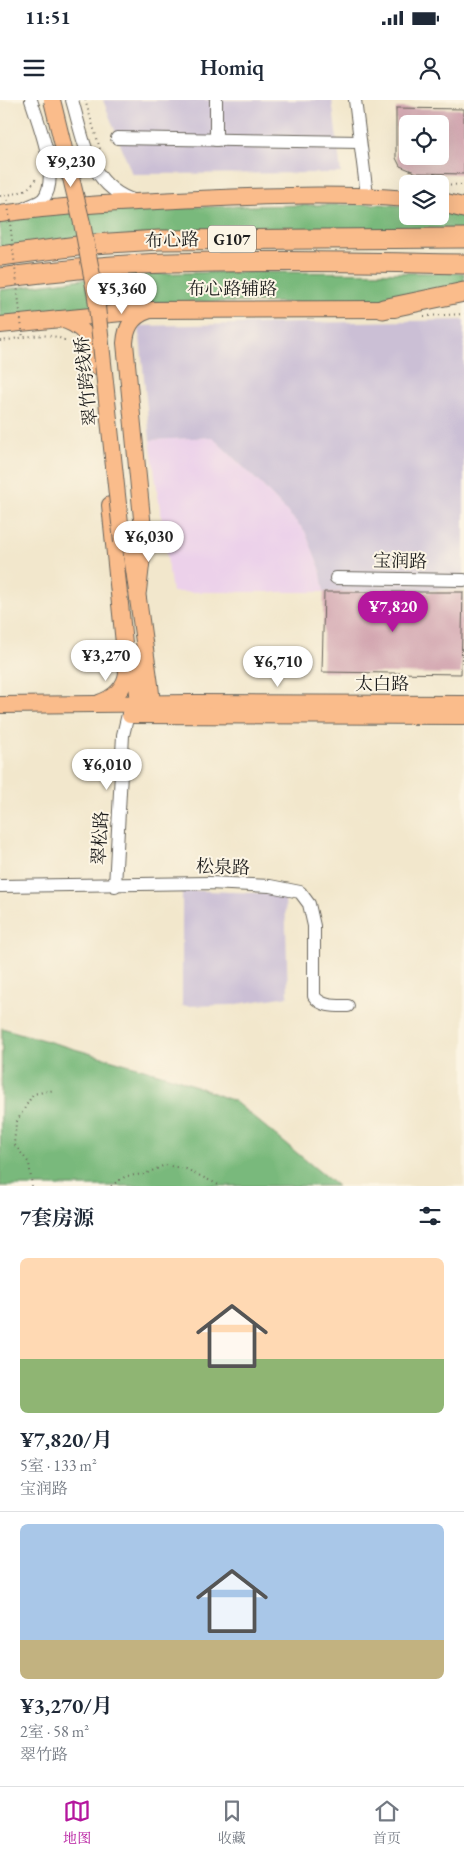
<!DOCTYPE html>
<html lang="zh">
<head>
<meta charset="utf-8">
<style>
  body { margin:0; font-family:"EB Garamond","Noto Serif SC",serif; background:#f2f2f3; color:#1f2937; height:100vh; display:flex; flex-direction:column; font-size:19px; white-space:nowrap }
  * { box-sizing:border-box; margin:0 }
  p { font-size:16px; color:#747a83 }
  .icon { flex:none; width:28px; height:28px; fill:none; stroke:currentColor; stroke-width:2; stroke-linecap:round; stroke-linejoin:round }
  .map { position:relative; height:1086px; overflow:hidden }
  .panel { display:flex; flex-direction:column; background:#fff; flex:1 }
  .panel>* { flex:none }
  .controls { position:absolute; left:399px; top:15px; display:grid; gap:10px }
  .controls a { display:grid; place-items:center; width:50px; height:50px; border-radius:8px; background:#fff; box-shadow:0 5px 20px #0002; font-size:25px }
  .price { position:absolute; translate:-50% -42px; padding:0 11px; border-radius:18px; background:#fff; color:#222; font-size:16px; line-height:32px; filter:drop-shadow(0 1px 2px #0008) }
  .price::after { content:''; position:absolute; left:50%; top:30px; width:15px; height:11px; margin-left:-8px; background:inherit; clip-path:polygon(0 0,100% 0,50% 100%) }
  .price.active { background:#b5179e; color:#fff }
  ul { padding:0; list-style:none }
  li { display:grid; align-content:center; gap:10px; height:265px; padding:0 20px }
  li+li { border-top:1px solid #e0e1e3 }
  li span { display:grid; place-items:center; height:155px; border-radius:8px; color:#555 }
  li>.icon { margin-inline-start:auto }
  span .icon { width:90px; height:90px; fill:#fffc; stroke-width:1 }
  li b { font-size:21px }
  h2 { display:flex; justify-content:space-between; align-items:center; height:60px; padding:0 20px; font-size:21px }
  .status { display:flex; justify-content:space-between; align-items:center; height:35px; padding:0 25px; background:#fff; direction:ltr }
  .status svg { height:14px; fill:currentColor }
  header { display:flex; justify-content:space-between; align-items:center; height:65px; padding:0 20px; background:#fff; font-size:22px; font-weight:600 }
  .tab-bar { display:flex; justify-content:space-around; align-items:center; height:70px; border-top:1px solid #e0e1e3; background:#fff; font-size:14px; color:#747a83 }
  .tab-bar a { display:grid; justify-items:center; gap:2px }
  .tab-bar .active { color:#b5179e }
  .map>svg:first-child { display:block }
</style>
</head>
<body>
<div class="status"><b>11:51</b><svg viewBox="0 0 49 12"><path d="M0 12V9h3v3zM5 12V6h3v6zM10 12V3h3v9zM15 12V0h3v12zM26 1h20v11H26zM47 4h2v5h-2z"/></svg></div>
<header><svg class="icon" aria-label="menu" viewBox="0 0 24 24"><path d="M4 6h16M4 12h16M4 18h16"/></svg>Homiq<svg class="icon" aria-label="person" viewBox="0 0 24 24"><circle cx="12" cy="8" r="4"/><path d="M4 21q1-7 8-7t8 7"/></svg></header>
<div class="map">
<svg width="464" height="1086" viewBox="0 0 464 1086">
  <rect width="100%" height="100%" fill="#fcf5e5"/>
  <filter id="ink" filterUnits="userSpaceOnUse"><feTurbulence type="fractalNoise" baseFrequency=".02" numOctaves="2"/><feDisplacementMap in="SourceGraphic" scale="10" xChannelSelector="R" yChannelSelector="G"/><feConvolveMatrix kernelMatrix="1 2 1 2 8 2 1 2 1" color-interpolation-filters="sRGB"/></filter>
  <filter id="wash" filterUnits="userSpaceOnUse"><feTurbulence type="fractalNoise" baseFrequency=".0096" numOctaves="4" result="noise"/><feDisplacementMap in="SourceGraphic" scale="20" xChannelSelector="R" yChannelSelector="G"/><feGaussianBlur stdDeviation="1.12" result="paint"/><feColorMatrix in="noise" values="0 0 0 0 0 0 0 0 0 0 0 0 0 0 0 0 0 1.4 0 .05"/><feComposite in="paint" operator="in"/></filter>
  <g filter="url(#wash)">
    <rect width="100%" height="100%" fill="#f2e7cc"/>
    <polygon fill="#ecd1ea" points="212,337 263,386 305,431 320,468 324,492 172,492 150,340"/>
    <g fill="#cbbfd5">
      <polygon points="103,0 332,0 341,73 132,74"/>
      <polygon points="464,220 464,490 324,492 320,468 305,431 263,386 212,337 150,340 139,226"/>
      <polygon points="182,790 285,794 288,896 231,905 182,906"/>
    </g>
    <g fill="#79b97b" stroke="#4a6a4c">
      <polygon points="379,104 407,106 408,116 440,116 440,109 464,115 464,130 314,130 140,135 0,149 0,118 118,108"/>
      <polygon points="221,172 464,173 464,187 382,203 138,202 0,218 0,190 114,175"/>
      <polygon points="2,928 175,978 234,1001 337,1086 0,1086"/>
    </g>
    <g id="blocks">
      <g fill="#cc9aa8" fill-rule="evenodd">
        <path d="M396 8 464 9V74L417 73 400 66 396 58ZM408 24H440V56H408Z"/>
        <polygon points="324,492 463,492 461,574 322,572"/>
      </g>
    </g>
  </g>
  <g filter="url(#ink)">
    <use href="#blocks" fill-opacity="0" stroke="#67635a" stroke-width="1"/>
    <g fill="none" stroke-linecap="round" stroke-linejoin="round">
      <defs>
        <g id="minor">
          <path d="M72 0C84 41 89 87 136 101"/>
          <polyline points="355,0 367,95"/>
          <polyline points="117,38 360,42"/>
          <polyline points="216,40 216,0"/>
          <path d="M49 51 58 68 67 75C82 72 88 66 86 50"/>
          <path d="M25 108C30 105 39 103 43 99 61 79 38 22 31 0"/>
          <polyline points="336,478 464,480"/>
          <path d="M0 786 209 783 270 786 300 792 309 804 314 826V896C321 907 336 906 348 906"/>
          <polyline points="115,786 123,635 130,606"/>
        </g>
        <g id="major">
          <path d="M0 114C66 105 132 102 198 99 267 96 338 93 408 99"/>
          <path d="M59 219C84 224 95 243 97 266"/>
          <polyline points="0,225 152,210 395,209"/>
          <polyline points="130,441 150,585 152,603 146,613"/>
          <path d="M138 491 144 439 125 243C126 228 131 217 147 211"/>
          <polyline points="135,564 139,604 144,613"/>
          <path d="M99 603C113 598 125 589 127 573L110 405"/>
          <polyline points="0,605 191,603 464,604"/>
          <polyline points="130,615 464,616"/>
        </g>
        <g id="highway">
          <polyline points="440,102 464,108"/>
          <polyline points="0,156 93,144 159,140 464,138"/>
          <path d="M0 178C57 171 114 164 171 163 268 160 366 162 464 164"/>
          <polyline points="383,209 464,192"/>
        </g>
      </defs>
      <use href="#minor" stroke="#67635a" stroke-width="14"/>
      <use href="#major" stroke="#67635a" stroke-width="18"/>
      <use href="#highway" stroke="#67635a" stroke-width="21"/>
      <g stroke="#67635a" stroke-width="2" stroke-dasharray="1 4" stroke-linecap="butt">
        <polyline points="85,0 102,55"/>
        <polyline points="401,84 408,84"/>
        <polyline points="440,84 464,85"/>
        <path d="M0 96C15 94 31 92 37 76"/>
        <polyline points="424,216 464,214"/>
        <path d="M0 241C20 239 45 230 64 240L67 237"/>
        <polyline points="32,1086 29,1063 14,1044 16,1023 33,994 55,990"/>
        <polyline points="111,1086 126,1076 145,1074 165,1065 186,1069 221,1086"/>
      </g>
      <use href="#minor" stroke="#fff" stroke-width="12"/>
      <use href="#major" stroke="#fabc8b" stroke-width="16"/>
      <use href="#highway" stroke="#fabc8b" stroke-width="19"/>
      <defs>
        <polyline id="major-bridge" points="52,0 82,123 96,197 122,442"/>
      </defs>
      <use href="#major-bridge" stroke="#67635a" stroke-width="18" stroke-linecap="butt"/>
      <polyline stroke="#67635a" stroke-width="2" stroke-dasharray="1 4" stroke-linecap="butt" points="7,95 23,239"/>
      <use href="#major-bridge" stroke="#fabc8b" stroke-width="16"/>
    </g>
  </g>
  <g text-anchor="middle" stroke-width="4" stroke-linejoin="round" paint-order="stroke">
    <rect fill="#fcf5e5" stroke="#5f5d58" stroke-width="1" x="208" y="125.5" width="48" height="27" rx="4"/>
    <g font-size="16" font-weight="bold" fill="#1c1c1c">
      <text x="232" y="145">G107</text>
    </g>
    <g font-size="18" fill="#1c1c1c" stroke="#fcf5e5">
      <text transform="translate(172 140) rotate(-2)" y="6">布心路</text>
      <text x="232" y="195">布心路辅路</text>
      <text transform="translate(86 281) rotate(-96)" y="6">翠竹跨线桥</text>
      <text transform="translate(400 461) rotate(1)" y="6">宝润路</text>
      <text x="382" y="590">太白路</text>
      <text transform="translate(100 738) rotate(-87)" y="6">翠松路</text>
      <text transform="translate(223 767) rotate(2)" y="6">松泉路</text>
    </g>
  </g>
</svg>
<div class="controls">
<a><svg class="icon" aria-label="locate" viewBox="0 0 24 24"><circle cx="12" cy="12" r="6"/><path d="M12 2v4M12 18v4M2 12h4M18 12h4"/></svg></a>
<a><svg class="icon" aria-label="layers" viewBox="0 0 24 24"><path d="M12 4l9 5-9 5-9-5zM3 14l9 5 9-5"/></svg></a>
</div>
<b class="price" style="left:71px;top:88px">¥9,230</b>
<b class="price" style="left:122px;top:215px">¥5,360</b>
<b class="price" style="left:149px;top:463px">¥6,030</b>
<b class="price active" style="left:393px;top:533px">¥7,820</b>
<b class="price" style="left:106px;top:582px">¥3,270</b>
<b class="price" style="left:278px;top:588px">¥6,710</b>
<b class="price" style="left:107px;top:691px">¥6,010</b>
</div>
<section class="panel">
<h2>7套房源<svg class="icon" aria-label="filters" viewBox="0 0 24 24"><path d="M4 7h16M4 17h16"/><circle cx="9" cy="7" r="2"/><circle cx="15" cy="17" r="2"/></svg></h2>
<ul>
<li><span style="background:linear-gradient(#ffd9b3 65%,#8fb573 0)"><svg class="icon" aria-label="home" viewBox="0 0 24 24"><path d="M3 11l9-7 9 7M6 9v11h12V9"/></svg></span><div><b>¥7,820/月</b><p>5室 · 133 m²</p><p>宝润路</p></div></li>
<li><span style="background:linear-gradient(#a9c7e8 75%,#c2b280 0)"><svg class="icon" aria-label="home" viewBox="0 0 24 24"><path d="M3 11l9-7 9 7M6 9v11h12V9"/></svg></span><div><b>¥3,270/月</b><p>2室 · 58 m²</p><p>翠竹路</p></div></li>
</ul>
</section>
<nav class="tab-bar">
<a class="active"><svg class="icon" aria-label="map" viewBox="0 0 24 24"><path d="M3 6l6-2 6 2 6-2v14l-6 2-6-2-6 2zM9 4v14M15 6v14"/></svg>地图</a>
<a><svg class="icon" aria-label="saved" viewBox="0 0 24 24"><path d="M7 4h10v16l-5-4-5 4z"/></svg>收藏</a>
<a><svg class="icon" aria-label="home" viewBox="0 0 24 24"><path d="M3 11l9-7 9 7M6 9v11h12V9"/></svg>首页</a>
</nav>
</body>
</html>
